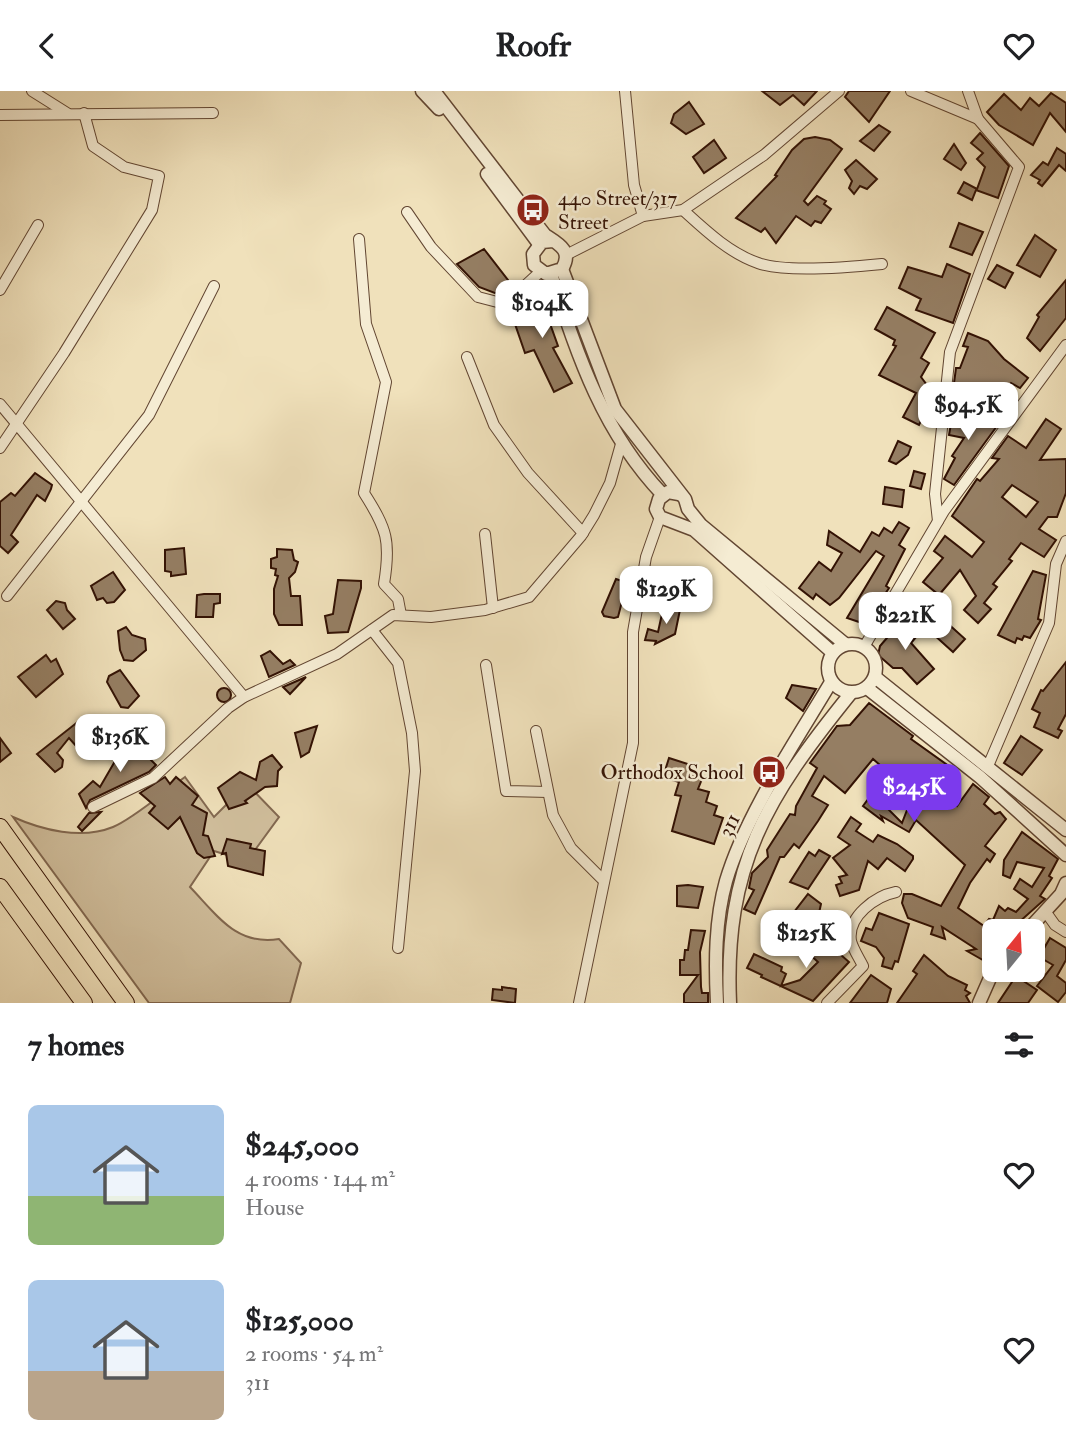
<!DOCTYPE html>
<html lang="en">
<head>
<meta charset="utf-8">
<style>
  body { margin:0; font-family:"IM FELL Double Pica",serif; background:#f2f2f2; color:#202124; height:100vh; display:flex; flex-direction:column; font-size:26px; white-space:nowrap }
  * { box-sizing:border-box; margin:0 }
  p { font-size:23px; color:#757577 }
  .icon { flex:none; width:38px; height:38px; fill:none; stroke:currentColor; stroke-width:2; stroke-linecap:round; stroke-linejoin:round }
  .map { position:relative; height:912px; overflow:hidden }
  .side { display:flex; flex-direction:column; background:#fff; flex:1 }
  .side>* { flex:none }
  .needle { width:46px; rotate:18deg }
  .fabs { position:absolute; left:982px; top:828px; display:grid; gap:14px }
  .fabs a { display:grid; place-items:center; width:63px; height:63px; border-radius:10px; background:#fff; box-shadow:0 4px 10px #0003; font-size:35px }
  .price { position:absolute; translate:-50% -60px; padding:0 16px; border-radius:14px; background:#fff; color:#222; font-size:23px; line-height:46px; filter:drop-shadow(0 2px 4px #0008) }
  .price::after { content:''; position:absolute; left:50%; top:42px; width:21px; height:16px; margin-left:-10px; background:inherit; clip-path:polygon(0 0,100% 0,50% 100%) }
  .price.active { background:#7c3aed; color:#fff }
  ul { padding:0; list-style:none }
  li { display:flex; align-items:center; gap:21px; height:175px; padding:0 28px }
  li span { display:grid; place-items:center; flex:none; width:196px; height:140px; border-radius:10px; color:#555 }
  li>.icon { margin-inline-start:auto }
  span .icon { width:84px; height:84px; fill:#fffc; stroke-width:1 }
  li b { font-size:30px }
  h2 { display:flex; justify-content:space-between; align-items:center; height:84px; padding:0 28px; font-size:30px }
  header { display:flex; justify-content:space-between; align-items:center; height:91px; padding:0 28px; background:#fff; font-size:32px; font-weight:800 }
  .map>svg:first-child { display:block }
</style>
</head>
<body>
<header><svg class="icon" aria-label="back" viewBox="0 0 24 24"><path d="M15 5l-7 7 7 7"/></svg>Roofr<svg class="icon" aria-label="heart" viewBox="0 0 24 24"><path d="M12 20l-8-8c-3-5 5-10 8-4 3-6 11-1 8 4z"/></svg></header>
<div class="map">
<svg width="1066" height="912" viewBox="0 0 1066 912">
  <rect width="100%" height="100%" fill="#f0e1bb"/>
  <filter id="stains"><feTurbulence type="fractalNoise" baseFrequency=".00286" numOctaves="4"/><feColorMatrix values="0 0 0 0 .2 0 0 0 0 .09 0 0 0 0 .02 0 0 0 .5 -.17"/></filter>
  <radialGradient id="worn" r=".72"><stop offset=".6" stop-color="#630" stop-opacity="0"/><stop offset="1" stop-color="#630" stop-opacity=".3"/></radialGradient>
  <path fill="#d0be9c" stroke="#826850" stroke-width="2" d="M185 686 214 726 247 693 279 726 247 770 214 760 190 796C217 824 236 855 279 848L301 872 290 912H149L13 726C42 739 81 749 113 736 133 728 165 700 185 686Z"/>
  <g fill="#957e63" stroke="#331204" stroke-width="2" fill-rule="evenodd">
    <polygon points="762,0 817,0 804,14 793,4 780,14"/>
    <polygon points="849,0 890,0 869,31 845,6"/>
    <polygon points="1051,2 1066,12 1066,41 1050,22 1033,54 999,34 987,21 1004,3 1021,19 1030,7 1039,15"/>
    <polygon points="689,11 704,33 686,43 671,32 674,23"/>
    <polygon points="879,34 890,41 874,60 860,50"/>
    <polygon points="980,42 1009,75 998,107 976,99 972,109 958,102 964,91 977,98 985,76 977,68 983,62 971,52"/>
    <polygon points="815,46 830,49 842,58 804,110 808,114 817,105 826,110 824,113 831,118 821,132 815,130 811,135 796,125 776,152 765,137 761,141 736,127 777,85 775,84 792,59 804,48"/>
    <polygon points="714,49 726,67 704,82 693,66"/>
    <polygon points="954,53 966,72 961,79 944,68"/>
    <polygon points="1057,57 1066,63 1066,80 1059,74 1042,95 1038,92 1040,89 1031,84 1043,71 1048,74"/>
    <polygon points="856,69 877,88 867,98 860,95 854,103 849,97 852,90 845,79"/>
    <polygon points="959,132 983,141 972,164 950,156"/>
    <polygon points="1035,144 1056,159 1040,186 1017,174"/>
    <polygon points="484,158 511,193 502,198 504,202 500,204 479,196 457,173"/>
    <polygon points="947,173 970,183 953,232 916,219 921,208 899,197 908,176 942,186"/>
    <polygon points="997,174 1013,182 1005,197 988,188"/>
    <polygon points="1066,189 1066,227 1040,260 1027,247 1039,226 1037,224"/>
    <polygon points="546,205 554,224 548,227 558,255 553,257 572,292 554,301 534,259 525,262 515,233 515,227 523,224 522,214"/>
    <polygon points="887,216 935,242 921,267 929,272 921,286 933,302 926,313 934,318 929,326 924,324 919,334 903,326 916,302 879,284 896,255 893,254 895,249 875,238"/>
    <polygon points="968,242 988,250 1004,268 1028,287 1020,297 1011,292 1006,300 1008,302 987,326 969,311 973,305 960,300 954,292 956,277 960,277 968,256 963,255"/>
    <polygon points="957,322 987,327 997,335 954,394 944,388 955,367 952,365 964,347 949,344 952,327 955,328"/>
    <path d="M1046 328 1061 338 1040 369 1066 368V402L1057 426H1048L1039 438 1056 449 1044 466 1021 452 1009 468 1012 470 993 493 997 496 984 512 991 518 978 532 964 519 976 505 960 479 939 504 923 491 943 467 934 460 945 445 972 466 984 451 952 425 977 388 980 390 999 368 992 367 1008 345 1026 357ZM1012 394 1038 411 1026 426 1002 406Z"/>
    <polygon points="898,350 911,356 908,364 896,373 889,370"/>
    <polygon points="914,380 925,383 921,398 910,395"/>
    <polygon points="35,382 52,394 51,398 45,410 37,404 11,444 18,451 8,462 0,455 0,411 11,402 15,405"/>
    <polygon points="885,396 904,399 902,416 883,413"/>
    <polygon points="899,431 909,437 899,454 905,458 886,495 889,497 865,533 847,527 884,465 876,460 839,507 830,514 816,503 813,508 799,497 819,471 831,480 842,462 827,454 829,440 860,461 872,441 879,445 884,437 892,442"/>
    <polygon points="184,457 186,483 171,485 171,481 165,480 165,459"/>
    <polygon points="277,458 292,459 294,469 298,471 295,481 289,487 291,505 300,505 302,534 279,534 274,523 274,498 278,485 275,484 276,478 271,477 271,468 277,466"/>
    <polygon points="1033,480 1046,484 1038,528 1041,529 1030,547 1024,545 1022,549 1017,547 1015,552 998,544"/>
    <polygon points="113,481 125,499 114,511 107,512 103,507 97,509 91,495"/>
    <polygon points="616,488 625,491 626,495 618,526 614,527 604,525 602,521"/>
    <polygon points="338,489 361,490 361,497 348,541 328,542 325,525 333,523"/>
    <polygon points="204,503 220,503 220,512 214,513 213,526 196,526 197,504"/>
    <polygon points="56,510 65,512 67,519 75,528 63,538 47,519"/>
    <polygon points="673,512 681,514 675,543 655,553 656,550 645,549 648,538 658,541 662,523 668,524"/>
    <polygon points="905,526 921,540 911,552 934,578 917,593 902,577 893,577 878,564 880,555"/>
    <polygon points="945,530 965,548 953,561 933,543"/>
    <polygon points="126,536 132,544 145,548 146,559 133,570 124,569 120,559 118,540"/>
    <polygon points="270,560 283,573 290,569 295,574 269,586 261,565"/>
    <polygon points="46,564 51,571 56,568 63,583 36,606 18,586"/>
    <polygon points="1066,571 1066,623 1058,638 1062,640 1058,647 1034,636 1040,622 1032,618 1041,599 1043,600"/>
    <polygon points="120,579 139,605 128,617 121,616 107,591 109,585"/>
    <polygon points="306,586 290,603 283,596"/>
    <polygon points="792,594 816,598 803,620 786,607"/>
    <circle cx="224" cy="604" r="7"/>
    <path d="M869 612 913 645 911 648 953 678 950 680 955 685 940 701 957 715 973 693 989 706 984 713 995 723 1000 721 1006 728 985 755 995 763 990 771 987 768 970 792 958 817 984 835 989 828 993 829 999 815 1005 820 1008 817 1016 821 1028 808 1014 798 1020 788 1032 796 1044 777 1017 771 1010 787 1003 784 1004 769 1022 741 1058 768 1049 785 1052 787 1040 805 1045 808 1018 832 1014 840H994V862L988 872 967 860 976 858 942 836 945 848 931 843 933 836 908 827 902 812 904 803H912L941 815 965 774 916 729 909 741 881 725 883 730 863 715 888 681 873 668 845 702 824 685 812 705 828 714 818 730 799 757 794 753 784 766H780L755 823 744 818 754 799 749 797 752 782 768 766 767 759 790 723 795 724 796 715 817 677 810 672 837 635 850 634ZM915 686 928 694 924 715 912 706 902 732 883 713 893 700 903 707Z"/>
    <polygon points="84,626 93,636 92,644 78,657 69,647 57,662 63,669 62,676 55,681 37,663"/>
    <polygon points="317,635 309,661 301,666 295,642"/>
    <polygon points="1021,645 1042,659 1022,684 1004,672"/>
    <polygon points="0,647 11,662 0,671"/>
    <polygon points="129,655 139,662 142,660 156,674 149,681 90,709 86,717 79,703 93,690 100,696 118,665"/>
    <polygon points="272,664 282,676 278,680 277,695 265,696 245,710 247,712 229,718 218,697 240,681 256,689 260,671"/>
    <polygon points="669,667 697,676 694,686 702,688 698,698 709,701 706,711 717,715 714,724 723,727 714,753 672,740 681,705 675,704 679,691 663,686"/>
    <polygon points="165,686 170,693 176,686 198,705 192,714 207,722 203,744 208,745 215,765 204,767 197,762 180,726 168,738 149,722 155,715 140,702"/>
    <polygon points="101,721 82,740 78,736 89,722"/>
    <polygon points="851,726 861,733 856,740 873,751 878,744 897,753 913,765 913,768 905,780 887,767 878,778 868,770 859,799 840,805 836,794 842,792 839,786 847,784 833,767 850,754 838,746"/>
    <polygon points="227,748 251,753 250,757 265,760 263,784 228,775 226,762 222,763"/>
    <polygon points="819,759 830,765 808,798 790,791 809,761 815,765"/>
    <polygon points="688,794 703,796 698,817 677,815 677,795"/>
    <polygon points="808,803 821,813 819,822 791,861 782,857 781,851 793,832 791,825"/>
    <polygon points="879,822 909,833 898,871 895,870 892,878 882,875 884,867 876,856 861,850 866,837 872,839"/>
    <polygon points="691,839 705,840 700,861 701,896 702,902 708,902 708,912 684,912 684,903 698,884 680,884 680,869 684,869 685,859 688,859"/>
    <polygon points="824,842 835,852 833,857 849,871 813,910 761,886 762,884 747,877 754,863 782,876 781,880 786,883 781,895 800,889 818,871 807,861"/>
    <polygon points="1050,847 1066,857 1066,869 1057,885 1066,892 1066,901 1058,911 1037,895 1053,874 1039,866"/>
    <polygon points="924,864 948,885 967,894 965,899 970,902 966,905 970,912 897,912 917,883 913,880"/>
    <polygon points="871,884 891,898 887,912 850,912"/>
    <polygon points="1016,885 1037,899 1028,912 998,912"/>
    <polygon points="502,896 516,898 515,912 492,909 493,898 502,899"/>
  </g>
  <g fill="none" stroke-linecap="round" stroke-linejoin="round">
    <defs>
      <g id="minor">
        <polyline points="32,0 67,22"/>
        <polyline points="625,0 634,94 643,125"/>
        <polyline points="911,0 978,28 1019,76 950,261 935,403 938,430"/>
        <polyline points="968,0 978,28"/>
        <polyline points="0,24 213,22"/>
        <path d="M683 119C705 139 729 162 758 172 785 182 852 176 882 173"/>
        <polyline points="407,121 431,156 478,206 505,213 540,181"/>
        <path d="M359 148 366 233 386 291 364 402C387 438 391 450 384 493L398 508 401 524"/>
        <polyline points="566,164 643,125 683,119 764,64 839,0"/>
        <polyline points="0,199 38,134"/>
        <polyline points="467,266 494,334 528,382 583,442"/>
        <polyline points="0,313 244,606"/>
        <polyline points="0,357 64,262 152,119 159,85 124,76 93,55 84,22"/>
        <polyline points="485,443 493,517"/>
        <polyline points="7,505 149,324 214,195"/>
        <polyline points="372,539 398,572 412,642 415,680 398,857"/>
        <polyline points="864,556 944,420 1066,254"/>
        <polyline points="486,574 506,700 548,701"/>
        <polyline points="536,640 553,724 571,757 602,788"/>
        <polyline points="988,675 1049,532 1056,473 1066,450"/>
        <polyline points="93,716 153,687 228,617 244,606 337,563 393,524 431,526 485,519 529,506 581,445 594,424 610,392 621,353"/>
        <polyline points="1045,820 1055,834 1066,841"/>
        <polyline points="579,912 633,652 633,541 646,466 660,426"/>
        <path d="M827 912 863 875C859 867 853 858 851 850 847 825 876 805 896 801"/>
      </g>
      <g id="tertiary">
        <polyline points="422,0 439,18"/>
        <path d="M434 0 545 144C559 153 573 160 562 178L546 183 534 174 533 163 542 151 553 150"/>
        <polyline points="487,83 539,153"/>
        <polyline points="562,178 615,318 685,408 688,418 701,434 845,553"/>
        <path d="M551 183C578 265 602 340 663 404"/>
        <polyline points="679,403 668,401 659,408 656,418 660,426 694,439 833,562"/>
        <circle cx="852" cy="577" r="24"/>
        <polyline points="875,586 1066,739"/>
        <polyline points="867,597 980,686 1066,764"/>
        <polyline points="1027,840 1061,803 1066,792"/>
        <path d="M717 912C715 872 715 829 726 790 746 723 796 650 831 591"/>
        <path d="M730 912C724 774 767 706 851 602"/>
        <polyline points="979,912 994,878"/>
      </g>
      <g id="trunk">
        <polyline points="0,736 126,912"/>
        <polyline points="0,796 84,912"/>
      </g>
    </defs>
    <use href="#minor" stroke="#624632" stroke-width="12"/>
    <use href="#tertiary" stroke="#624632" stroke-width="15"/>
    <use href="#trunk" stroke="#331204" stroke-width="18"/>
    <use href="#minor" stroke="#f5ecd3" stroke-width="10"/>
    <use href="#tertiary" stroke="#f5ecd3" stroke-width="12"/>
    <use href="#trunk" stroke="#f0e1bb" stroke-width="16"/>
  </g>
  <defs>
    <symbol id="bus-disc" viewBox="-11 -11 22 22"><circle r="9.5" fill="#8f2418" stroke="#f5ecd3"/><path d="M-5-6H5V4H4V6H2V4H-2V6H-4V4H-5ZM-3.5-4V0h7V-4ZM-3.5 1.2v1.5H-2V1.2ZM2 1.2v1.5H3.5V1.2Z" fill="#fff"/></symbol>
  </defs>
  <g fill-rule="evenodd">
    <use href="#bus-disc" x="514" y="100" width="38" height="38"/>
    <use href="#bus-disc" x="750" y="662" width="38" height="38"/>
  </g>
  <g text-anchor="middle" stroke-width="5" stroke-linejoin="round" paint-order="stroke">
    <g font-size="21" fill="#331204" stroke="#f5ecd3" text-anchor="start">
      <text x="558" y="114">440 Street/317<tspan x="558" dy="24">Street</tspan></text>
      <text x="744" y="688" text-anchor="end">Orthodox School</text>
    </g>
    <g font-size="21" fill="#331204" stroke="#f5ecd3">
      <text transform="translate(729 734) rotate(-64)" y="7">311</text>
    </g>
  </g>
  <rect width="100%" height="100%" filter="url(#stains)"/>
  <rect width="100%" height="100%" fill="url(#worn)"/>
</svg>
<div class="fabs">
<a><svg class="needle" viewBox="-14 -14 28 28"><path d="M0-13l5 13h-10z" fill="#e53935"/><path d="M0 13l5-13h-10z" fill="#757577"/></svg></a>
</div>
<b class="price" style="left:542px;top:249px">$104K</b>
<b class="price" style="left:968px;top:351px">$94.5K</b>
<b class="price" style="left:666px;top:535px">$129K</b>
<b class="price" style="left:905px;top:561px">$221K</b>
<b class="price" style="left:120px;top:683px">$136K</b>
<b class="price active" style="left:914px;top:733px">$245K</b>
<b class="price" style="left:806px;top:879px">$125K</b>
</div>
<section class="side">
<h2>7 homes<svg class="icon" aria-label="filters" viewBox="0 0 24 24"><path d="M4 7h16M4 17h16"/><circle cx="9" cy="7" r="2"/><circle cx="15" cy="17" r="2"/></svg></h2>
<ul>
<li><span style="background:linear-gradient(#a9c7e8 65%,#8fb573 0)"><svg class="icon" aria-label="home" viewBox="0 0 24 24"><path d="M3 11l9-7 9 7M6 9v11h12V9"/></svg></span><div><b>$245,000</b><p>4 rooms · 144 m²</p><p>House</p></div><svg class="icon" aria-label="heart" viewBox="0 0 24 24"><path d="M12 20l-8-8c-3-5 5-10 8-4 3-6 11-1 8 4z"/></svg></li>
<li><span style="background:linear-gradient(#a9c7e8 65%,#b9a48a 0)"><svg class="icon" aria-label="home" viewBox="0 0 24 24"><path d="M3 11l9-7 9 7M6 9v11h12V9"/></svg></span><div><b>$125,000</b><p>2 rooms · 54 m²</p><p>311</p></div><svg class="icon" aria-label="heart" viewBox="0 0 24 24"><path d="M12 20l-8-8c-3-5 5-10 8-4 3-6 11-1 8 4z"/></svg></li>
</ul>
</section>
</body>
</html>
